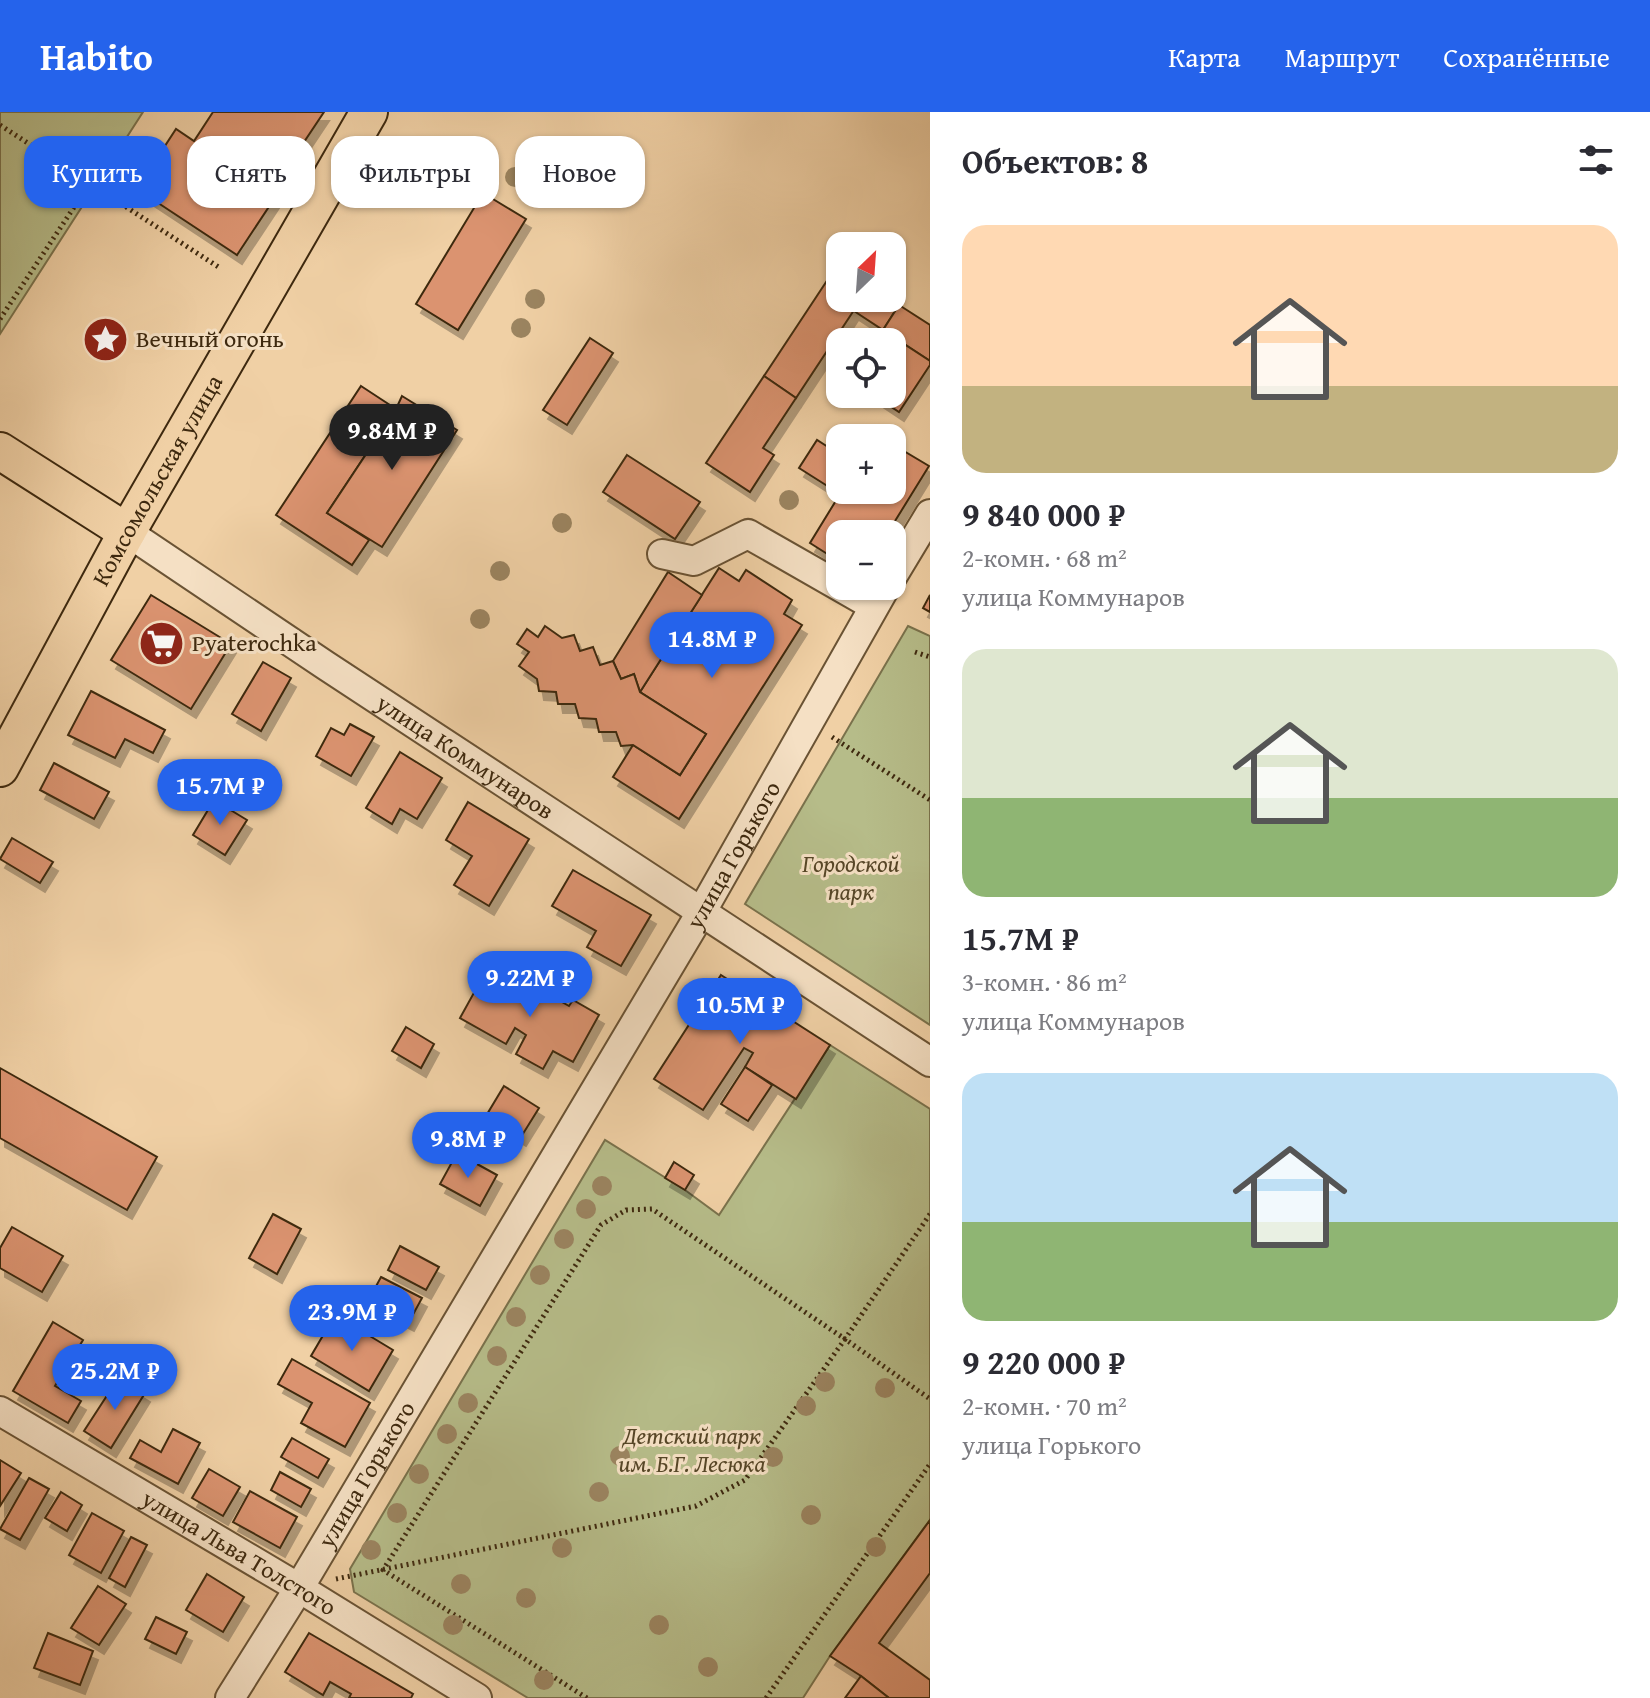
<!DOCTYPE html>
<html lang="ru">
<head>
<meta charset="utf-8">
<style>
  body { margin:0; font-family:"Gentium Book Plus",serif; background:#f7f7f7; color:#2b2b33; height:100vh; display:flex; flex-direction:column; font-size:30px; white-space:nowrap }
  * { box-sizing:border-box; margin:0 }
  p { font-size:26px; color:#7c7c81 }
  .icon { flex:none; width:44px; height:44px; fill:none; stroke:currentColor; stroke-width:2; stroke-linecap:round; stroke-linejoin:round }
  .map { position:relative; flex:1; overflow:hidden }
  .sheet { display:flex; flex-direction:column; background:#fff; width:720px }
  .sheet>* { flex:none }
  .top-card { position:absolute; left:24px; top:24px; width:760px; height:72px; display:flex; gap:16px }
  .needle { width:52px; rotate:25deg }
  .tools { position:absolute; left:826px; top:120px; display:grid; gap:16px }
  .tools a { display:grid; place-items:center; width:80px; height:80px; border-radius:16px; background:#fff; box-shadow:0 2px 6px #0004; font-size:40px }
  .price { position:absolute; translate:-50% -68px; padding:0 18px; border-radius:28px; background:#2563eb; color:#fff; font-size:26px; line-height:52px; filter:drop-shadow(0 2px 4px #0008) }
  .price::after { content:''; position:absolute; left:50%; top:48px; width:24px; height:18px; margin-left:-12px; background:inherit; clip-path:polygon(0 0,100% 0,50% 100%) }
  .price.selected { background:#222; color:#fff }
  ul { padding:0; list-style:none }
  li { display:grid; align-content:center; gap:16px; height:424px; padding:0 32px }
  li span { display:grid; place-items:center; height:248px; border-radius:24px; color:#555 }
  li>.icon { margin-inline-start:auto }
  span .icon { width:144px; height:144px; fill:#fffc; stroke-width:1 }
  li b { font-size:34px }
  h2 { display:flex; justify-content:space-between; align-items:center; height:96px; padding:0 32px; font-size:34px }
  .pill { padding:0 28px; border-radius:24px; background:#fff; box-shadow:0 2px 6px #0004; font-size:28px; line-height:72px }
  .pill.selected { background:#2563eb; color:#fff }
  header { display:flex; align-items:center; gap:48px; box-sizing:border-box; height:112px; padding:0 40px; background:#2563eb; color:#fff }
  header strong { font-size:38px }
  nav { display:flex; gap:44px; margin-inline-start:auto; font-size:28px }
  main { display:flex; flex:1; min-height:0 }
  .map>svg:first-child { display:block }
</style>
</head>
<body>
<header>
<strong>Habito</strong>
<nav><a>Карта</a><a>Маршрут</a><a>Сохранённые</a></nav>
</header>
<main>
<div class="map">
<svg width="930" height="1586" viewBox="0 0 930 1586">
  <defs>
    <filter id="shadow"><feDropShadow dx="5" dy="9" stdDeviation="0" flood-color="#0004"/></filter>
  </defs>
  <rect width="100%" height="100%" fill="#f0d0a5"/>
  <filter id="stains"><feTurbulence type="fractalNoise" baseFrequency=".0025" numOctaves="4"/><feColorMatrix values="0 0 0 0 .2 0 0 0 0 .09 0 0 0 0 .02 0 0 0 .5 -.17"/></filter>
  <radialGradient id="worn" r=".72"><stop offset=".6" stop-color="#630" stop-opacity="0"/><stop offset="1" stop-color="#630" stop-opacity=".3"/></radialGradient>
  <g fill="#b6bc89" stroke="#7a724c" stroke-width="2">
    <polygon points="0,0 143,0 0,222"/>
    <polygon points="908,514 930,524 930,913 745,792"/>
    <polygon points="830,933 930,997 930,1408 830,1544 803,1586 528,1586 354,1480 350,1457 605,1028 685,1078 719,1103"/>
  </g>
  <g fill="#db9370" stroke="#3e290f" stroke-width="2" filter="url(#shadow)">
    <polygon points="213,0 324,0 300,36 288,28 264,63 282,75 237,143 137,77 176,17 194,29"/>
    <polygon points="483,81 526,107 458,218 416,192"/>
    <polygon points="838,152 840,153 840,186 862,186 796,286 764,264"/>
    <polygon points="862,186 889,186 899,193 883,218 854,199"/>
    <polygon points="899,193 930,213 930,249 883,218"/>
    <polygon points="590,226 613,241 567,313 543,298"/>
    <polygon points="904,232 930,249 930,253 899,300 872,282 892,282 892,251"/>
    <polygon points="764,264 796,286 763,336 774,343 750,380 706,351"/>
    <polygon points="361,274 396,297 327,401 369,428 352,453 276,403"/>
    <polygon points="402,284 457,318 382,435 327,401 396,297"/>
    <polygon points="835,325 840,328 840,378 892,378 892,332 929,354 887,422 840,422 840,450 810,431 840,382 799,356 817,328 828,335"/>
    <polygon points="627,343 700,390 675,427 603,380"/>
    <polygon points="719,456 739,469 746,458 792,488 784,502 802,513 679,707 613,665 633,633 680,663 706,622 640,580"/>
    <polygon points="668,460 702,483 640,580 634,562 621,567 613,549"/>
    <polygon points="151,483 231,532 191,597 111,548"/>
    <polygon points="930,483 930,500 923,496"/>
    <polygon points="545,514 562,526 574,523 580,539 593,535 600,553 613,549 621,567 634,562 640,580 706,622 680,663 633,633 621,634 616,620 599,620 596,607 579,606 575,592 558,592 556,580 539,579 537,567 519,554 529,540 517,532 527,517 538,525"/>
    <polygon points="263,550 291,566 261,619 232,602"/>
    <polygon points="91,579 165,618 153,641 125,627 115,646 68,623"/>
    <polygon points="350,612 374,625 351,664 316,644 331,616 344,623"/>
    <polygon points="400,640 442,666 417,707 400,697 392,712 366,696"/>
    <polygon points="54,651 109,680 94,707 40,678"/>
    <polygon points="214,688 247,708 225,743 193,723"/>
    <polygon points="468,690 529,727 489,794 454,773 472,744 446,728"/>
    <polygon points="12,726 53,750 40,771 0,747"/>
    <polygon points="573,758 651,803 621,854 587,835 596,819 552,794"/>
    <polygon points="504,857 569,894 573,888 599,903 573,950 553,939 543,957 516,942 526,923 515,916 506,932 460,906 481,868 494,875"/>
    <polygon points="721,863 830,933 796,987 745,955 753,941 744,936 703,998 654,967"/>
    <polygon points="406,915 434,932 421,956 392,939"/>
    <polygon points="745,955 772,973 748,1009 721,992"/>
    <polygon points="0,956 157,1045 127,1098 0,1026"/>
    <polygon points="504,974 539,996 521,1025 486,1004"/>
    <polygon points="457,1041 497,1063 480,1094 440,1072"/>
    <polygon points="674,1050 694,1063 685,1078 665,1066"/>
    <polygon points="273,1102 301,1117 277,1162 249,1146"/>
    <polygon points="12,1115 63,1144 42,1180 0,1156 0,1136"/>
    <polygon points="400,1134 439,1155 426,1178 388,1158"/>
    <polygon points="381,1165 422,1186 409,1210 368,1189"/>
    <polygon points="335,1203 393,1238 369,1279 311,1244"/>
    <polygon points="53,1210 83,1228 55,1274 81,1289 68,1311 13,1279"/>
    <polygon points="292,1247 370,1291 345,1335 301,1311 312,1291 278,1272"/>
    <polygon points="119,1265 145,1281 111,1336 84,1319"/>
    <polygon points="173,1317 200,1331 178,1372 130,1346 140,1328 161,1340"/>
    <polygon points="292,1326 329,1347 318,1366 281,1345"/>
    <polygon points="0,1348 21,1361 0,1394"/>
    <polygon points="209,1357 240,1375 223,1404 192,1386"/>
    <polygon points="280,1360 311,1377 301,1395 271,1378"/>
    <polygon points="29,1366 49,1377 20,1428 0,1417"/>
    <polygon points="250,1379 297,1405 280,1436 233,1410"/>
    <polygon points="61,1380 82,1393 67,1419 45,1406"/>
    <polygon points="92,1401 124,1419 101,1461 69,1443"/>
    <polygon points="930,1408 930,1461 879,1531 930,1568 930,1586 889,1586 861,1564 830,1544"/>
    <polygon points="131,1425 147,1433 125,1475 109,1466"/>
    <polygon points="207,1462 244,1485 223,1520 186,1498"/>
    <polygon points="98,1474 126,1492 99,1533 71,1516"/>
    <polygon points="156,1505 187,1520 176,1542 145,1527"/>
    <polygon points="48,1521 93,1539 80,1573 34,1556"/>
    <polygon points="309,1521 413,1582 411,1586 349,1586 351,1582 330,1570 323,1583 285,1560"/>
    <polygon points="861,1564 889,1586 845,1586"/>
  </g>
  <g fill="none" stroke-linecap="round" stroke-linejoin="round">
    <defs>
      <g id="minor">
        <path id="s1" d="M127 420 325 553 930 950"/>
        <polyline points="662,442 694,449 748,422 874,494"/>
        <polyline points="892,465 930,402"/>
        <path id="s2" d="M0 1299 299 1476 477 1586"/>
        <path id="s3" d="M230 1586 299 1476 702 799 886 474"/>
      </g>
      <g id="major">
        <polyline points="0,339 127,420"/>
        <path id="s4" d="M0 656 127 420 369 0"/>
      </g>
    </defs>
    <use href="#minor" stroke="#6a5334" stroke-width="32"/>
    <use href="#major" stroke="#3e290f" stroke-width="40"/>
    <g stroke="#3e290f" stroke-width="5" stroke-dasharray="2 4" stroke-linecap="butt">
      <polyline points="0,13 220,156"/>
      <polyline points="0,207 90,71"/>
      <polyline points="915,540 930,545"/>
      <polyline points="832,625 930,688"/>
      <polyline points="336,1467 696,1394 745,1368 845,1227 930,1287"/>
      <polyline points="587,1586 383,1458 601,1113 626,1098 652,1097 845,1227 930,1102"/>
      <polyline points="766,1586 930,1352"/>
    </g>
    <use href="#minor" stroke="#f5e0c4" stroke-width="28"/>
    <use href="#major" stroke="#f0d0a5" stroke-width="36"/>
  </g>
  <g fill="#9b8460">
    <circle cx="515" cy="65" r="10"/>
    <circle cx="535" cy="187" r="10"/>
    <circle cx="521" cy="216" r="10"/>
    <circle cx="789" cy="388" r="10"/>
    <circle cx="562" cy="411" r="10"/>
    <circle cx="500" cy="459" r="10"/>
    <circle cx="480" cy="507" r="10"/>
    <circle cx="602" cy="1074" r="10"/>
    <circle cx="586" cy="1097" r="10"/>
    <circle cx="564" cy="1127" r="10"/>
    <circle cx="540" cy="1163" r="10"/>
    <circle cx="516" cy="1205" r="10"/>
    <circle cx="497" cy="1244" r="10"/>
    <circle cx="825" cy="1270" r="10"/>
    <circle cx="885" cy="1276" r="10"/>
    <circle cx="468" cy="1291" r="10"/>
    <circle cx="806" cy="1294" r="10"/>
    <circle cx="447" cy="1322" r="10"/>
    <circle cx="620" cy="1344" r="10"/>
    <circle cx="773" cy="1345" r="10"/>
    <circle cx="419" cy="1362" r="10"/>
    <circle cx="599" cy="1380" r="10"/>
    <circle cx="397" cy="1401" r="10"/>
    <circle cx="811" cy="1403" r="10"/>
    <circle cx="876" cy="1435" r="10"/>
    <circle cx="562" cy="1436" r="10"/>
    <circle cx="371" cy="1438" r="10"/>
    <circle cx="461" cy="1472" r="10"/>
    <circle cx="526" cy="1486" r="10"/>
    <circle cx="453" cy="1513" r="10"/>
    <circle cx="659" cy="1513" r="10"/>
    <circle cx="708" cy="1555" r="10"/>
    <circle cx="544" cy="1568" r="10"/>
  </g>
  <defs>
    <symbol id="sight-disc" viewBox="-11 -11 22 22"><circle r="9.5" fill="#8f2418" stroke="#f5e0c4"/><path d="M0-6L1.8-2.2L6-1.7L2.9 1.2L3.7 5.4L0 3.3L-3.7 5.4L-2.9 1.2L-6-1.7L-1.8-2.2Z" fill="#fff"/></symbol>
    <symbol id="supermarket-disc" viewBox="-11 -11 22 22"><circle r="9.5" fill="#8f2418" stroke="#f5e0c4"/><path d="M-6-5.5h2.5l.6 2H6L4.5 2H-2.5L-4.4-4H-6ZM-1.5 3.2a1.3 1.3 0 1 0 .1 0ZM3 3.2a1.3 1.3 0 1 0 .1 0Z" fill="#fff"/></symbol>
  </defs>
  <g fill-rule="evenodd">
    <use href="#sight-disc" x="80" y="202" width="51" height="51"/>
    <use href="#supermarket-disc" x="136" y="506" width="51" height="51"/>
  </g>
  <g text-anchor="middle" stroke-width="6" stroke-linejoin="round" paint-order="stroke">
    <g font-size="24" fill="#3e290f" stroke="#f5e0c4" text-anchor="start">
      <text x="136" y="235">Вечный огонь</text>
      <text x="192" y="539">Pyaterochka</text>
    </g>
    <g font-size="24" fill="#3e290f" stroke="#f5e0c4">
      <text dy="8" stroke="none"><textPath href="#s4" startOffset="328">Комсомольская улица</textPath></text>
      <text dy="8" stroke="none"><textPath href="#s1" startOffset="406">улица Коммунаров</textPath></text>
      <text dy="8" stroke="none"><textPath href="#s3" startOffset="982">улица Горького</textPath></text>
      <text dy="8" stroke="none"><textPath href="#s3" startOffset="262">улица Горького</textPath></text>
      <text dy="8" stroke="none"><textPath href="#s2" startOffset="278">улица Льва Толстого</textPath></text>
    </g>
    <g font-size="24" font-style="italic" fill="#564627" stroke="#f5e0c4">
      <text x="851" y="760">Городской<tspan x="851" dy="28">парк</tspan></text>
      <text x="692" y="1332">Детский парк<tspan x="692" dy="28">им. Б.Г. Лесюка</tspan></text>
    </g>
  </g>
  <rect width="100%" height="100%" filter="url(#stains)"/>
  <rect width="100%" height="100%" fill="url(#worn)"/>
</svg>
<div class="tools">
<a><svg class="needle" viewBox="-14 -14 28 28"><path d="M0-13l5 13h-10z" fill="#e53935"/><path d="M0 13l5-13h-10z" fill="#7c7c81"/></svg></a>
<a><svg class="icon" aria-label="locate" viewBox="0 0 24 24"><circle cx="12" cy="12" r="6"/><path d="M12 2v4M12 18v4M2 12h4M18 12h4"/></svg></a>
<a>+</a>
<a>−</a>
</div>
<b class="price selected" style="left:392px;top:360px">9.84M ₽</b>
<b class="price" style="left:712px;top:568px">14.8M ₽</b>
<b class="price" style="left:220px;top:715px">15.7M ₽</b>
<b class="price" style="left:530px;top:907px">9.22M ₽</b>
<b class="price" style="left:740px;top:934px">10.5M ₽</b>
<b class="price" style="left:468px;top:1068px">9.8M ₽</b>
<b class="price" style="left:352px;top:1241px">23.9M ₽</b>
<b class="price" style="left:115px;top:1300px">25.2M ₽</b>
<div class="top-card">
<a class="pill selected">Купить</a>
<a class="pill">Снять</a>
<a class="pill">Фильтры</a>
<a class="pill">Новое</a>
</div>
</div>
<section class="sheet">
<h2>Объектов: 8<svg class="icon" aria-label="filters" viewBox="0 0 24 24"><path d="M4 7h16M4 17h16"/><circle cx="9" cy="7" r="2"/><circle cx="15" cy="17" r="2"/></svg></h2>
<ul>
<li><span style="background:linear-gradient(#ffd9b3 65%,#c2b280 0)"><svg class="icon" aria-label="home" viewBox="0 0 24 24"><path d="M3 11l9-7 9 7M6 9v11h12V9"/></svg></span><div><b>9 840 000 ₽</b><p>2-комн. · 68 m²</p><p>улица Коммунаров</p></div></li>
<li><span style="background:linear-gradient(#dfe7d0 60%,#8fb573 0)"><svg class="icon" aria-label="home" viewBox="0 0 24 24"><path d="M3 11l9-7 9 7M6 9v11h12V9"/></svg></span><div><b>15.7M ₽</b><p>3-комн. · 86 m²</p><p>улица Коммунаров</p></div></li>
<li><span style="background:linear-gradient(#bfe0f5 60%,#8fb573 0)"><svg class="icon" aria-label="home" viewBox="0 0 24 24"><path d="M3 11l9-7 9 7M6 9v11h12V9"/></svg></span><div><b>9 220 000 ₽</b><p>2-комн. · 70 m²</p><p>улица Горького</p></div></li>
</ul>
</section>
</main>
</body>
</html>
